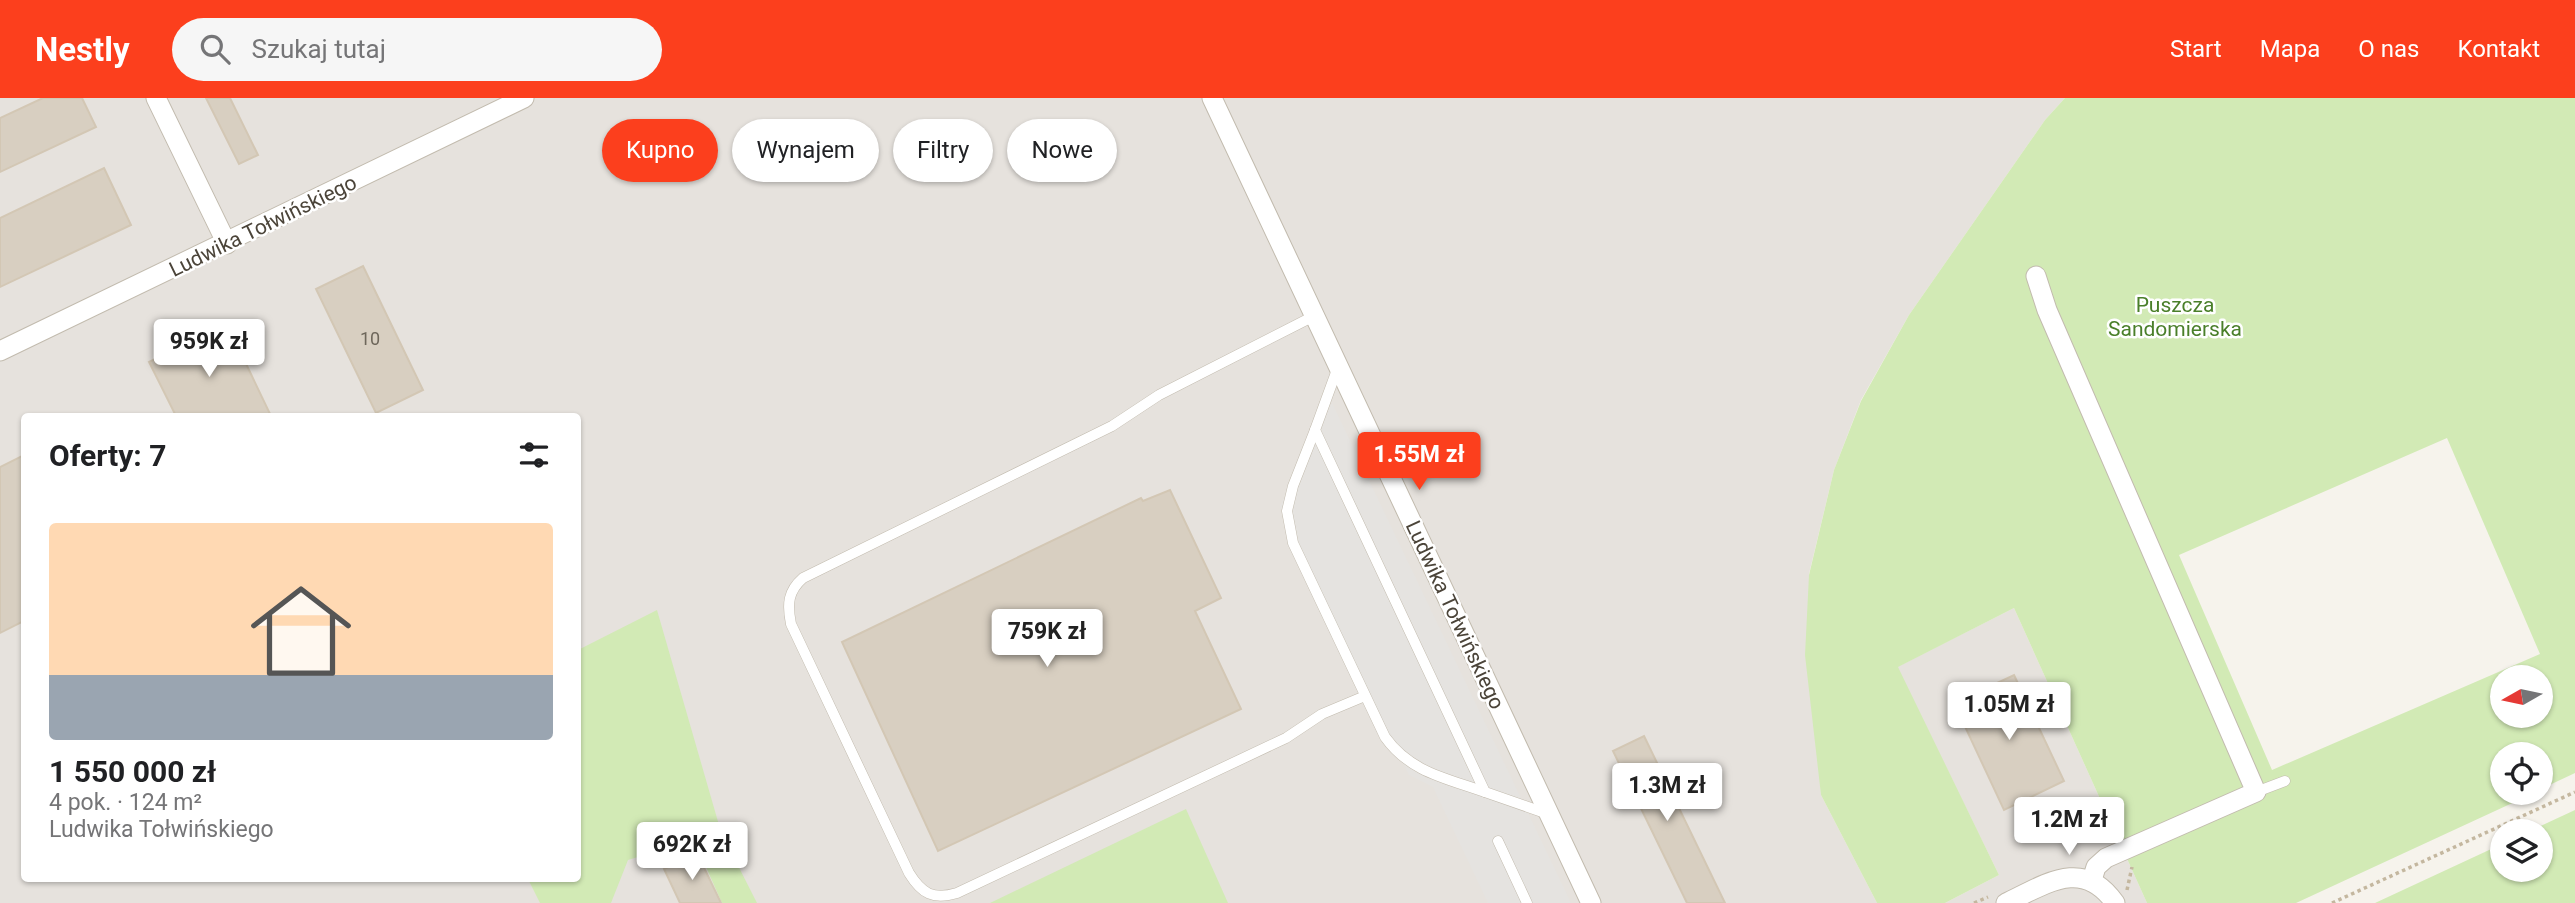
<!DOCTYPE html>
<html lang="pl">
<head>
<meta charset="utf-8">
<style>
  body { margin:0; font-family:Roboto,sans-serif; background:#f6f6f6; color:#202124; height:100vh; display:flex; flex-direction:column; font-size:26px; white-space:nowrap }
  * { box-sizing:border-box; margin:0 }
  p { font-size:23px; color:#757577 }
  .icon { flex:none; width:38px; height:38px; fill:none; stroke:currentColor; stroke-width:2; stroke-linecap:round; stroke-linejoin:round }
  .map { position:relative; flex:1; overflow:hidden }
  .side { position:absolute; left:21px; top:315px; width:560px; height:469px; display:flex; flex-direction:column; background:#fff; border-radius:7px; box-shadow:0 2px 5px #0004 }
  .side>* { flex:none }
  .hud { position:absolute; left:602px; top:21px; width:665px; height:63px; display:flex; gap:14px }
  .needle { width:46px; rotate:261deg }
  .controls { position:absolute; left:2490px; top:567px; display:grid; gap:14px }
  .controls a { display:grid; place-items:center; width:63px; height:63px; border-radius:50%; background:#fff; box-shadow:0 2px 5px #0004; font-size:35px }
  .price { position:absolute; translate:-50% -60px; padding:0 16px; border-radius:7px; background:#fff; color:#222; font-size:23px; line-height:46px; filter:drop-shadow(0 2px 4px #0008) }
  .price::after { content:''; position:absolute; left:50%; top:42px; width:21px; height:16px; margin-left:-10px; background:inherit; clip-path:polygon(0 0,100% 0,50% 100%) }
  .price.current { background:#fc3f1d; color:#fff }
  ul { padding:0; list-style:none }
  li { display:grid; align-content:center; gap:14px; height:371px; padding:0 28px }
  li span { display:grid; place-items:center; height:217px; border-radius:7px; color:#555 }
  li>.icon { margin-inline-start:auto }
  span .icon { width:126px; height:126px; fill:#fffc; stroke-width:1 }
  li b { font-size:30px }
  h2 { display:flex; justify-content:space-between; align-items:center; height:84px; padding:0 28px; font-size:30px }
  .chip { padding:0 24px; border-radius:32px; background:#fff; box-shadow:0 2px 5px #0004; font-size:24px; line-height:63px }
  .chip.current { background:#fc3f1d; color:#fff }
  header { display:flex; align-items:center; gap:42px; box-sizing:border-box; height:98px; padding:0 35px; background:#fc3f1d; color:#fff }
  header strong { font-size:33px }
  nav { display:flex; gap:38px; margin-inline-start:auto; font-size:24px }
  .search { width:490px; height:63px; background:#f6f6f6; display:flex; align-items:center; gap:18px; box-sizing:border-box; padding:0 24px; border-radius:38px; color:#757577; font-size:26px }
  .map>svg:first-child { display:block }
</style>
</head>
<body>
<header>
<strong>Nestly</strong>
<div class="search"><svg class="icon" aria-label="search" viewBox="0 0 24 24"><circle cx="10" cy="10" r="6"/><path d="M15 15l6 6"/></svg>Szukaj tutaj</div>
<nav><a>Start</a><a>Mapa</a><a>O nas</a><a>Kontakt</a></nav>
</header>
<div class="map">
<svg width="2575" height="805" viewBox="0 0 2575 805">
  <rect width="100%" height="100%" fill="#f6f3ec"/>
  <g fill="#e6e2dd" fill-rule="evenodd">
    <path d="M0 0H2065L2045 22 1909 217 1861 302 1834 372 1809 476 1821 697 1877 805H0ZM24 318H578V780H24Z"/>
    <polygon points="2014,510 2147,805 1945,805 1999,777 1897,569"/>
  </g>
  <g fill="#d2eab5" fill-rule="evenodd">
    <path d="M2065 0H2575V675L2541 691V656H2502V695H2534L2296 805H2147L2014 510 1898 569 1999 777 1945 805H1877L1821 697 1805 557 1809 477 1834 372 1861 303 1909 217 2045 22ZM2447 340 2540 556 2272 672 2179 457ZM2502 579H2541V618H2502Z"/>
    <polygon points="657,512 721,734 757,805 722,805 694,742 628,762 611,805 540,805 528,781 578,780 578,552"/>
    <polygon points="1186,711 1228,805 990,805"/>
    <polygon points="2575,712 2575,805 2375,805 2502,746 2502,772 2541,772 2541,733 2530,733"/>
  </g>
  <polygon fill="#e5e3e0" points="1332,305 1571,805 1488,805 1433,689 1409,677 1280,408"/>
  <g fill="#d8cfc1" stroke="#d3c7b4" stroke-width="2">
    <polygon points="43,0 82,0 96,29 0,74 0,20"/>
    <polygon points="206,0 230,0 258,57 239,66"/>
    <polygon points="104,70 131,127 0,189 0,120"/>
    <polygon points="363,168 423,292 376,315 316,191"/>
    <polygon points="227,226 271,318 176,318 149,264"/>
    <polygon points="24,357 24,523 0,535 0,369"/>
    <polygon points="1170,392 1221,500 1195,513 1241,611 938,753 842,544 1141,400 1143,403"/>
    <polygon points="2014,577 2064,683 2004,712 1954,605"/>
    <polygon points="1644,638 1725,805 1687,805 1613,653"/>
    <polygon points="697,755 721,805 680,805 664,771"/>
  </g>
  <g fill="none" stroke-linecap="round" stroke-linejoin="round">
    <defs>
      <g id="lane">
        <path d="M1314 218 1159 297 1112 328 803 480C788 493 787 506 791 526L909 775C922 796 933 802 957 795L1286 640 1322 616 1365 598"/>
        <polyline points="1338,269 1315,332 1485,694 1548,716"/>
        <path d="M1315 332 1293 388 1287 413 1293 445 1385 639C1410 674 1445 680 1485 694"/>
        <polyline points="2256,694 2285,683"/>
        <polyline points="1498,743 1527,805"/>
      </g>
      <g id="street">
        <polyline points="156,0 227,146"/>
        <polyline points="1212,0 1591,805"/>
        <polyline points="2036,178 2047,212 2256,694 2106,760 2096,769 2092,782"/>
        <polyline points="0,253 524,0"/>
        <path d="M2006 805C2046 786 2083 759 2115 805"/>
      </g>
    </defs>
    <use href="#lane" stroke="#c2bbae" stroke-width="11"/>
    <use href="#street" stroke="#c2bbae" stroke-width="21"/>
    <g stroke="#c4b79f" stroke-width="3.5" stroke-dasharray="3.5 3.5" stroke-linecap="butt">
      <polyline points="2127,792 2132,769"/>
      <polyline points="1974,805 1988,799"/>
      <polyline points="2332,805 2575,694"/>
    </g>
    <use href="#lane" stroke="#fff" stroke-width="10"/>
    <use href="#street" stroke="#fff" stroke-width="19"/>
  </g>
  <g text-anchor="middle" stroke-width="5" stroke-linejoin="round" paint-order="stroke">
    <g font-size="18" fill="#6e675b">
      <text x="370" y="247">10</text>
    </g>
    <g font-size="21" fill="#4b4439" stroke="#fff">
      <text transform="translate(263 128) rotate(-26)" y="7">Ludwika Tołwińskiego</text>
      <text transform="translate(1455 517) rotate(65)" y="7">Ludwika Tołwińskiego</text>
    </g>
    <g font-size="21" fill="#4a7f2a" stroke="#fff">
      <text x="2175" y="214">Puszcza<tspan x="2175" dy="24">Sandomierska</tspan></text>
    </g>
  </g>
</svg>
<div class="controls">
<a><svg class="needle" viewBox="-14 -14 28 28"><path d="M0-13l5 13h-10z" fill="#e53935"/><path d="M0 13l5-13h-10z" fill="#757577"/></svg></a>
<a><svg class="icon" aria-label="locate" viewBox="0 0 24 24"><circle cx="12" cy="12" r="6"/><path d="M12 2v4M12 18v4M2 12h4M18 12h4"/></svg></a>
<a><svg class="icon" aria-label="layers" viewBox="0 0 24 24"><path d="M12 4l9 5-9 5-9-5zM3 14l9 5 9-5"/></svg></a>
</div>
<b class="price" style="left:209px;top:281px">959K zł</b>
<b class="price current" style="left:1419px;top:394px">1.55M zł</b>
<b class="price" style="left:1047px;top:571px">759K zł</b>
<b class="price" style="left:2009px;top:644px">1.05M zł</b>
<b class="price" style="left:1667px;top:725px">1.3M zł</b>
<b class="price" style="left:2069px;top:759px">1.2M zł</b>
<b class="price" style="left:692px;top:784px">692K zł</b>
<div class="hud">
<a class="chip current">Kupno</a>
<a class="chip">Wynajem</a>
<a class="chip">Filtry</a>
<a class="chip">Nowe</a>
</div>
<section class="side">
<h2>Oferty: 7<svg class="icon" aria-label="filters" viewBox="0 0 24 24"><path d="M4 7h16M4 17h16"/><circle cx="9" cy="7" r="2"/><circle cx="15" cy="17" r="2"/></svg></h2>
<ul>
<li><span style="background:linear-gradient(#ffd9b3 70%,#9aa5b1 0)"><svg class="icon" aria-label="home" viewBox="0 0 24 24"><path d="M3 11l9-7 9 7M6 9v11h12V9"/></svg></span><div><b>1 550 000 zł</b><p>4 pok. · 124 m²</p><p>Ludwika Tołwińskiego</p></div></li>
</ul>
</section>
</div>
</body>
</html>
